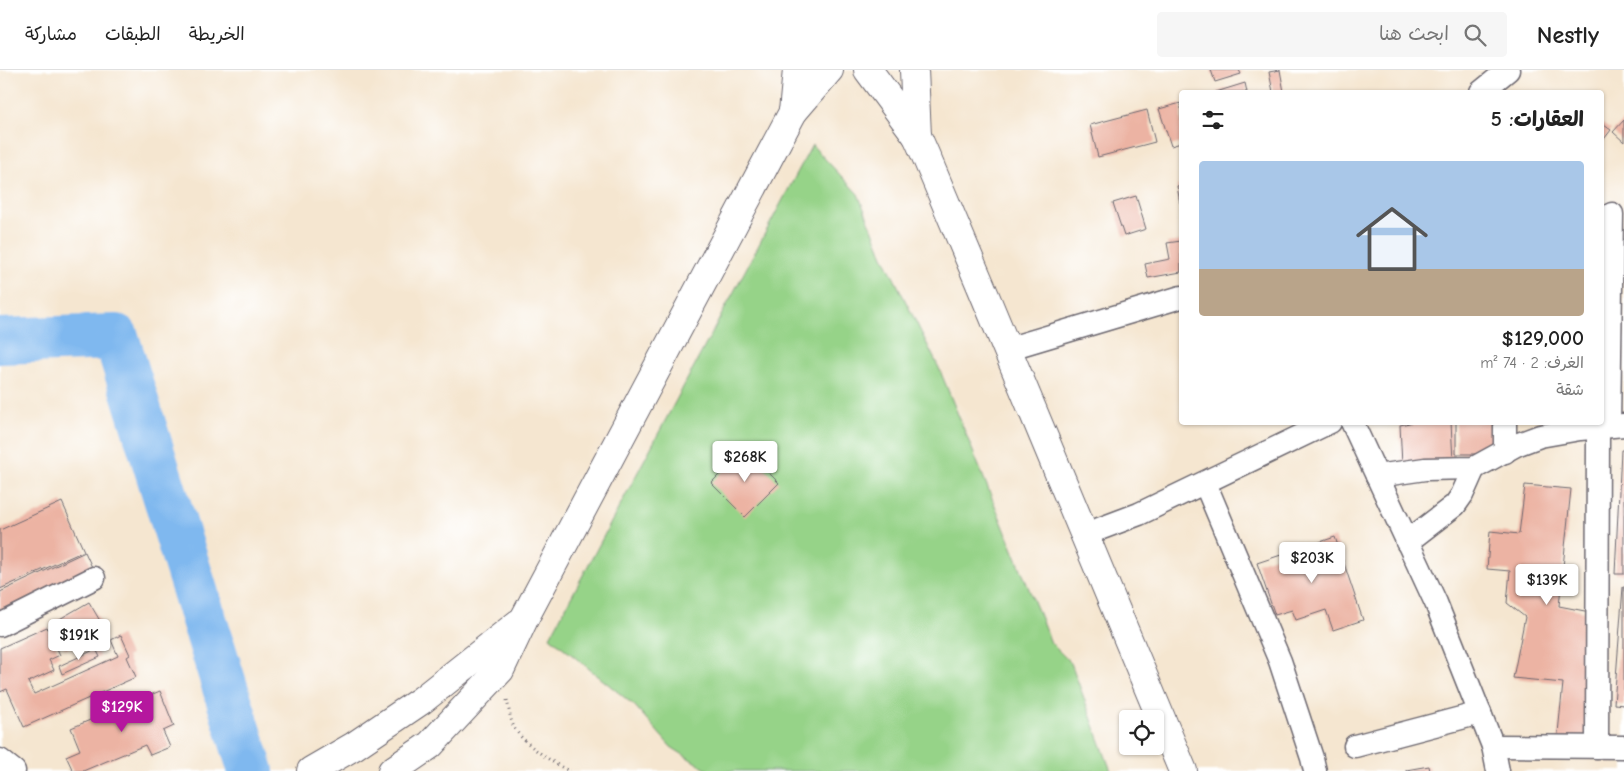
<!DOCTYPE html>
<html lang="ar">
<head>
<meta charset="utf-8">
<style>
  body { margin:0; font-family:"Comic Neue","Playpen Sans Arabic",sans-serif; background:#f6f6f6; color:#222; direction:rtl; height:100vh; display:flex; flex-direction:column; font-size:19px; white-space:nowrap }
  * { box-sizing:border-box; margin:0 }
  p { font-size:16px; color:#767676 }
  .icon { flex:none; width:28px; height:28px; fill:none; stroke:currentColor; stroke-width:2; stroke-linecap:round; stroke-linejoin:round }
  .map { position:relative; flex:1; overflow:hidden; direction:ltr }
  .side { position:absolute; left:1179px; top:20px; width:425px; height:335px; display:flex; flex-direction:column; background:#fff; border-radius:5px; box-shadow:0 1px 4px #0004; direction:rtl }
  .side>* { flex:none }
  .tools { position:absolute; left:1119px; top:640px; display:grid; gap:10px }
  .tools a { display:grid; place-items:center; width:45px; height:45px; border-radius:5px; background:#fff; box-shadow:0 1px 4px #0004; font-size:25px }
  .price { position:absolute; translate:-50% -42px; padding:0 11px; border-radius:5px; background:#fff; color:#222; font-size:16px; line-height:32px; filter:drop-shadow(0 1px 2px #0008) }
  .price::after { content:''; position:absolute; left:50%; top:30px; width:15px; height:11px; margin-left:-8px; background:inherit; clip-path:polygon(0 0,100% 0,50% 100%) }
  .price.current { background:#b5179e; color:#fff }
  ul { padding:0; list-style:none }
  li { display:grid; align-content:center; gap:10px; height:265px; padding:0 20px }
  li span { display:grid; place-items:center; height:155px; border-radius:5px; color:#555 }
  li>.icon { margin-inline-start:auto }
  span .icon { width:90px; height:90px; fill:#fffc; stroke-width:1 }
  li b { font-size:21px }
  h2 { display:flex; justify-content:space-between; align-items:center; height:60px; padding:0 20px; font-size:21px }
  header { display:flex; align-items:center; gap:30px; box-sizing:border-box; height:70px; padding:0 25px; background:#fff; border-bottom:1px solid #e0e0e0 }
  header strong { font-size:24px }
  nav { display:flex; gap:28px; margin-inline-start:auto; font-size:18px }
  .search { width:350px; height:45px; background:#f6f6f6; display:flex; align-items:center; gap:12px; box-sizing:border-box; padding:0 18px; border-radius:5px; color:#767676; font-size:19px }
  .map>svg:first-child { display:block }
</style>
</head>
<body>
<header>
<strong>Nestly</strong>
<div class="search"><svg class="icon" aria-label="search" viewBox="0 0 24 24"><circle cx="10" cy="10" r="6"/><path d="M15 15l6 6"/></svg>ابحث هنا</div>
<nav><a>الخريطة</a><a>الطبقات</a><a>مشاركة</a></nav>
</header>
<div class="map">
<svg width="1624" height="701" viewBox="0 0 1624 701">
  <rect width="100%" height="100%" fill="#fff"/>
  <filter id="ink" filterUnits="userSpaceOnUse"><feTurbulence type="fractalNoise" baseFrequency=".02" numOctaves="2"/><feDisplacementMap in="SourceGraphic" scale="10" xChannelSelector="R" yChannelSelector="G"/><feConvolveMatrix kernelMatrix="1 2 1 2 8 2 1 2 1" color-interpolation-filters="sRGB"/></filter>
  <filter id="wash" filterUnits="userSpaceOnUse"><feTurbulence type="fractalNoise" baseFrequency=".0096" numOctaves="4" result="noise"/><feDisplacementMap in="SourceGraphic" scale="20" xChannelSelector="R" yChannelSelector="G"/><feGaussianBlur stdDeviation="1.12" result="paint"/><feColorMatrix in="noise" values="0 0 0 0 0 0 0 0 0 0 0 0 0 0 0 0 0 1.4 0 .05"/><feComposite in="paint" operator="in"/></filter>
  <g filter="url(#wash)">
    <rect width="100%" height="100%" fill="#f5e6d0"/>
    <polygon fill="#96d388" stroke="#5c7a62" points="812,75 858,124 883,186 939,298 1051,573 1071,593 1111,701 709,701 671,677 635,636 550,567"/>
    <g fill="none" stroke-linecap="round" stroke-linejoin="round">
      <polyline stroke="#7fb8ef" stroke-width="46" points="0,271 116,267 251,701"/>
    </g>
    <g id="blocks">
      <g fill="#ecb3a3">
        <polygon points="1211,0 1239,0 1241,4 1215,12"/>
        <polygon points="1280,0 1284,22 1273,22 1269,2"/>
        <polygon points="1245,13 1247,22 1216,22"/>
        <polygon points="1181,33 1181,73 1171,76 1159,39"/>
        <polygon points="1147,40 1155,72 1098,87 1090,55"/>
        <polygon points="1624,50 1624,72 1613,62"/>
        <polygon points="1601,53 1611,60 1601,73"/>
        <polygon points="1181,115 1181,133 1180,133 1177,116"/>
        <polygon points="1136,126 1146,159 1124,166 1113,133"/>
        <polygon points="1181,171 1181,202 1148,208 1145,194 1170,189 1167,173"/>
        <polygon points="1414,352 1451,352 1453,392 1402,395 1400,355"/>
        <polygon points="1456,352 1495,352 1496,384 1456,384"/>
        <polygon points="745,379 779,413 745,447 711,413"/>
        <polygon points="1621,380 1624,380 1624,504 1615,504"/>
        <polygon points="1525,415 1571,419 1559,536 1590,542 1589,671 1557,673 1563,613 1513,608 1525,547 1507,533 1510,501 1487,499 1490,461 1519,464"/>
        <polygon points="62,432 84,481 0,519 0,460"/>
        <polygon points="1335,467 1363,550 1333,560 1326,540 1296,550 1292,540 1275,545 1257,493"/>
        <polygon points="85,482 96,506 0,552 0,522"/>
        <polygon points="1623,517 1624,517 1624,635 1614,634"/>
        <polygon points="89,532 103,556 66,579 51,554"/>
        <polygon points="47,557 60,585 49,590 54,600 28,612 34,624 118,586 111,570 121,565 130,585 127,587 136,607 24,657 7,619 0,622 0,578"/>
        <polygon points="96,579 100,587 62,604 59,596"/>
        <polygon points="160,621 174,656 163,661 170,677 150,685 145,675 83,701 73,701 66,686 80,680 71,658"/>
        <polygon points="1429,696 1430,701 1406,701 1406,700"/>
      </g>
    </g>
  </g>
  <g filter="url(#ink)">
    <use href="#blocks" fill-opacity="0" stroke="#6c676f" stroke-width="1"/>
    <g fill="none" stroke-linecap="round" stroke-linejoin="round">
      <defs>
        <g id="street">
          <polyline points="1481,22 1508,0"/>
          <polyline points="1007,279 1181,227"/>
          <polyline points="1352,352 1436,533 1493,676 1498,701"/>
          <polyline points="1505,352 1505,382"/>
          <polyline points="1609,356 1612,144"/>
          <polyline points="1377,406 1425,399 1474,398 1516,375 1540,366 1580,359 1624,355"/>
          <polyline points="1205,413 1280,591 1312,688 1315,701"/>
          <polyline points="1086,464 1139,444 1330,352"/>
          <polyline points="1407,472 1455,435 1462,425 1474,398"/>
          <polyline points="0,555 94,508"/>
          <polyline points="1355,676 1480,643"/>
          <polyline points="1493,676 1624,677"/>
          <polyline points="1597,677 1598,357"/>
          <polyline points="0,690 14,701"/>
        </g>
        <g id="secondary">
          <path d="M868 0 917 66 925 84C1012 289 1098 494 1183 701"/>
          <polyline points="914,0 917,66"/>
          <polyline points="793,42 797,0"/>
          <polyline points="311,701 354,676 422,630 519,553"/>
          <polyline points="392,701 430,675 500,600 524,549 793,42 829,0"/>
        </g>
      </defs>
      <use href="#street" stroke="#6c676f" stroke-width="25"/>
      <use href="#secondary" stroke="#6c676f" stroke-width="30"/>
      <path stroke="#6c676f" stroke-width="3" stroke-dasharray="1 4" stroke-linecap="butt" d="M507 630C509 639 510 649 514 657 519 670 556 696 570 701"/>
      <use href="#street" stroke="#fff" stroke-width="22"/>
      <use href="#secondary" stroke="#fff" stroke-width="28"/>
    </g>
  </g>
</svg>
<div class="tools">
<a><svg class="icon" aria-label="locate" viewBox="0 0 24 24"><circle cx="12" cy="12" r="6"/><path d="M12 2v4M12 18v4M2 12h4M18 12h4"/></svg></a>
</div>
<b class="price" style="left:745px;top:413px">$268K</b>
<b class="price" style="left:1312px;top:514px">$203K</b>
<b class="price" style="left:1547px;top:536px">$139K</b>
<b class="price" style="left:79px;top:591px">$191K</b>
<b class="price current" style="left:122px;top:663px">$129K</b>
<section class="side">
<h2>العقارات: 5<svg class="icon" aria-label="filters" viewBox="0 0 24 24"><path d="M4 7h16M4 17h16"/><circle cx="9" cy="7" r="2"/><circle cx="15" cy="17" r="2"/></svg></h2>
<ul>
<li><span style="background:linear-gradient(#a9c7e8 70%,#b9a48a 0)"><svg class="icon" aria-label="home" viewBox="0 0 24 24"><path d="M3 11l9-7 9 7M6 9v11h12V9"/></svg></span><div><b>$129,000</b><p>الغرف: 2 · 74 m²</p><p>شقة</p></div></li>
</ul>
</section>
</div>
</body>
</html>
